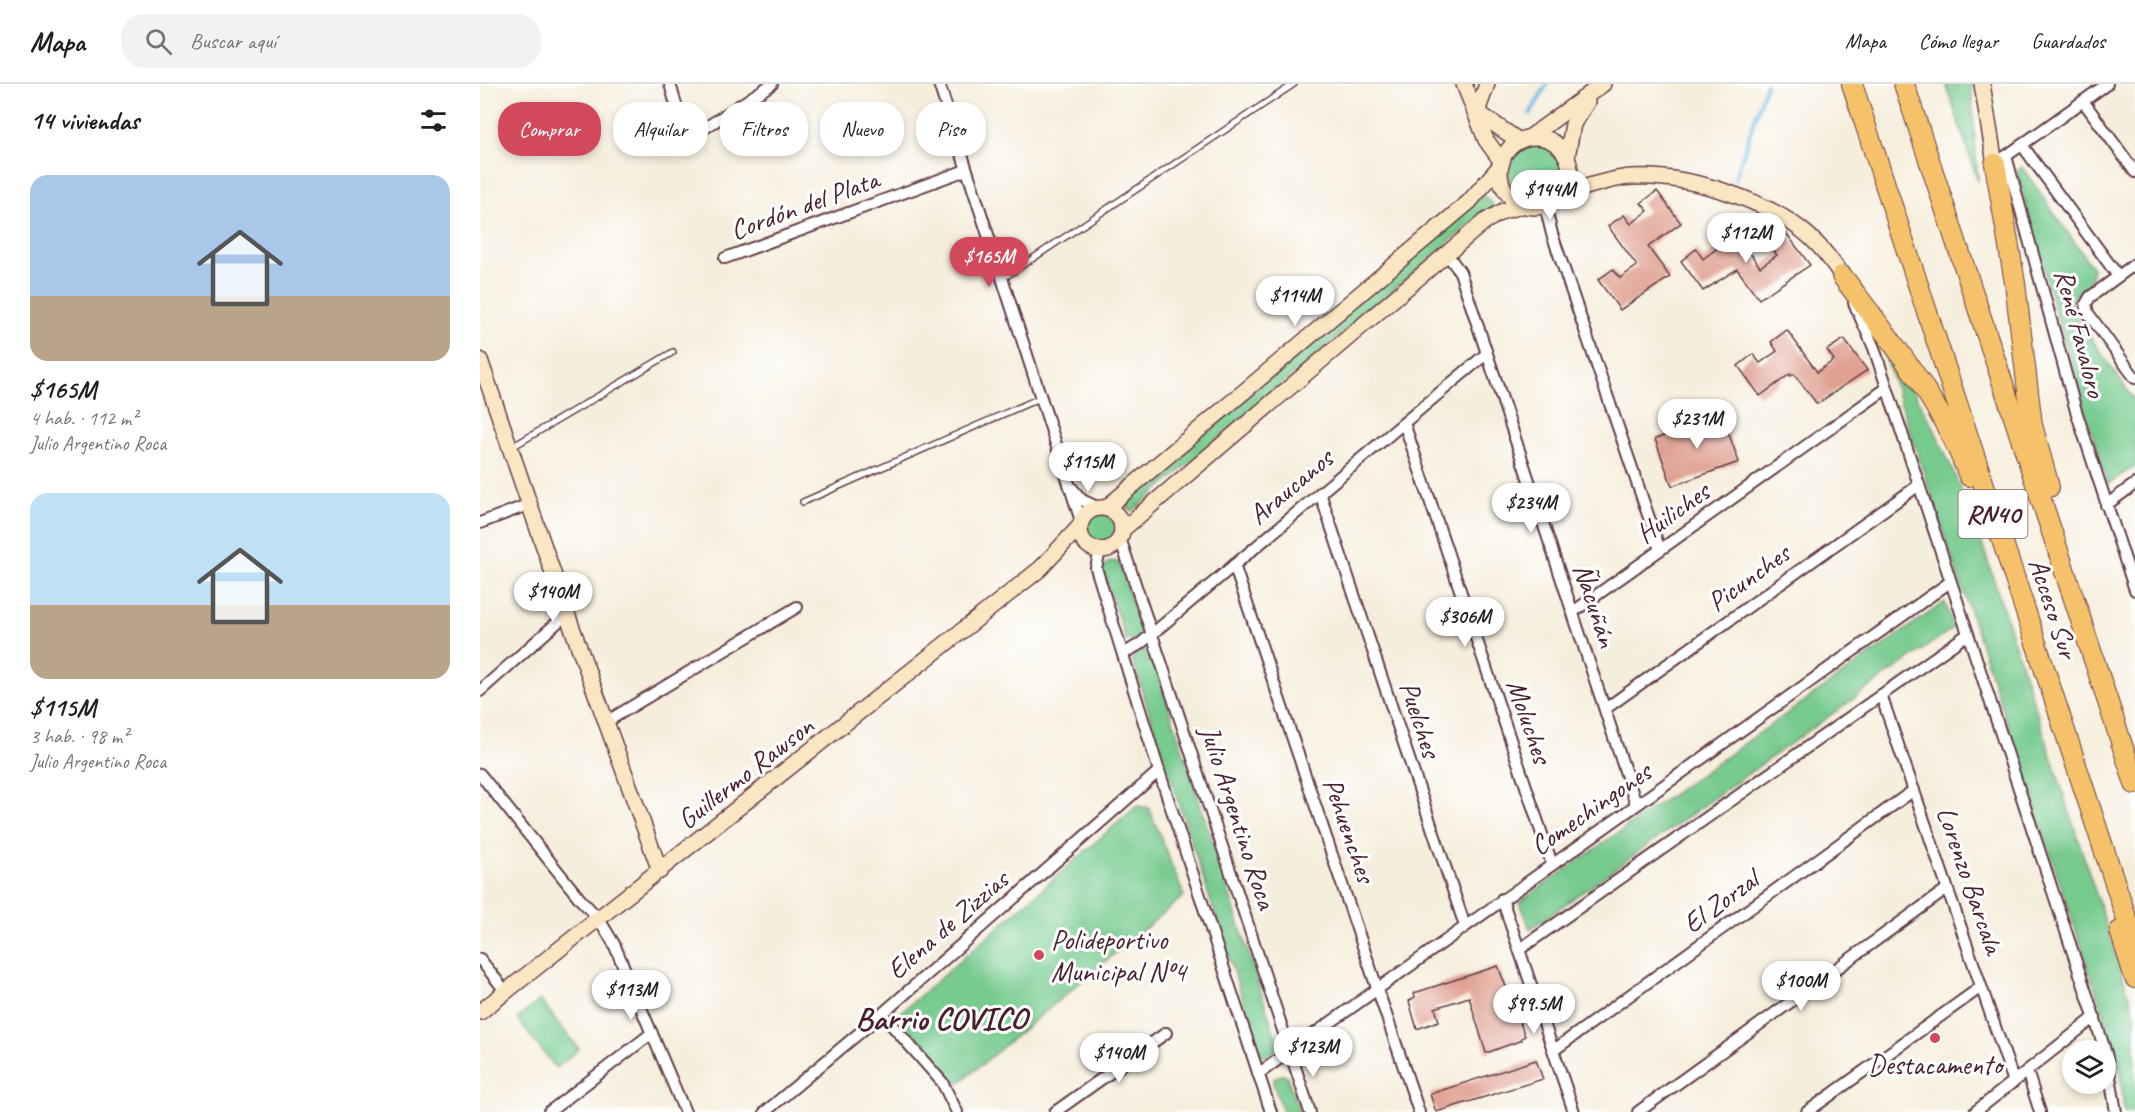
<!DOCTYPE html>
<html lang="es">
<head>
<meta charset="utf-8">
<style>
  body { margin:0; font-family:Caveat,sans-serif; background:#f2f2f2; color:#202124; height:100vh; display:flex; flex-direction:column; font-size:22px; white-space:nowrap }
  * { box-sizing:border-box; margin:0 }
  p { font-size:20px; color:#757577 }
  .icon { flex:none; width:33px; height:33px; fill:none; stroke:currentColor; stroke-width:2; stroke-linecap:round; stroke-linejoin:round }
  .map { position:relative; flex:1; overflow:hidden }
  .panel { display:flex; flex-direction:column; background:#fff; width:480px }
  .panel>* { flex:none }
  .banner { position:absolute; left:18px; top:18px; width:570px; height:54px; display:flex; gap:12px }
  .fabs { position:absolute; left:1582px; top:956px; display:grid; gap:12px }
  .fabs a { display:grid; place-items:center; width:54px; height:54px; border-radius:50%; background:#fff; box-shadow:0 3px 9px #0003; font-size:30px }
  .price { position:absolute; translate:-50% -51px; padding:0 14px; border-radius:21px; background:#fff; color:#222; font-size:20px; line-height:39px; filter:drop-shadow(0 2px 3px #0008) }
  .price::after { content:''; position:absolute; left:50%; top:36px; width:18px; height:14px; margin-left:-9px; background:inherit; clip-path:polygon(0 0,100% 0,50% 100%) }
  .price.current { background:#d1495b; color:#fff }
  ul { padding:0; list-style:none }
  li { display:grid; align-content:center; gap:12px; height:318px; padding:0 30px }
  li span { display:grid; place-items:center; height:186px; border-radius:18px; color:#555 }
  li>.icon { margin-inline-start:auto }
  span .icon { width:108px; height:108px; fill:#fffc; stroke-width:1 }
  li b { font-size:26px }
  h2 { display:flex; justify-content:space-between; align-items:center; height:72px; padding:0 30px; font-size:26px }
  .pill { padding:0 21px; border-radius:24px; background:#fff; box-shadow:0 3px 9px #0003; font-size:21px; line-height:54px }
  .pill.current { background:#d1495b; color:#fff }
  header { display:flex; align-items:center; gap:36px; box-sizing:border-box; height:84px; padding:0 30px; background:#fff; border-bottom:2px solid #e0e0e0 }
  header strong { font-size:28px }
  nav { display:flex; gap:33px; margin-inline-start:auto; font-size:21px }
  .search { width:420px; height:54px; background:#f2f2f2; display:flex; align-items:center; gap:15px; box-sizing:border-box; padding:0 21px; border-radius:24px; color:#757577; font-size:22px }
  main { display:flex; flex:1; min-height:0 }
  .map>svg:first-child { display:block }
</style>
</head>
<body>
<header>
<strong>Mapa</strong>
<div class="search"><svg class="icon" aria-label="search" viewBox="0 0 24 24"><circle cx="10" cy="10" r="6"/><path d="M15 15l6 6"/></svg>Buscar aquí</div>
<nav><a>Mapa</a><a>Cómo llegar</a><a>Guardados</a></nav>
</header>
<main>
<section class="panel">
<h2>14 viviendas<svg class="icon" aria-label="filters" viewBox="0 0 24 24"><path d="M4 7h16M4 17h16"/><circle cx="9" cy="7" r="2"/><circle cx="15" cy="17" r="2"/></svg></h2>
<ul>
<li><span style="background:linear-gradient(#a9c7e8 65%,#b9a48a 0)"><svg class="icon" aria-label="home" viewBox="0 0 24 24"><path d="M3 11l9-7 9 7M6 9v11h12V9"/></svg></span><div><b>$165M</b><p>4 hab. · 112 m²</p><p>Julio Argentino Roca</p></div></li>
<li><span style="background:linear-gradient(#bfe0f5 60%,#b9a48a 0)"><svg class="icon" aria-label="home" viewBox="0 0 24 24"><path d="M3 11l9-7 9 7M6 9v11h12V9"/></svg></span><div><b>$115M</b><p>3 hab. · 98 m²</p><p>Julio Argentino Roca</p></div></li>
</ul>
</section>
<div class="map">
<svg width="1655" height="1028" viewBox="0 0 1655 1028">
  <rect width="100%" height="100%" fill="#fff"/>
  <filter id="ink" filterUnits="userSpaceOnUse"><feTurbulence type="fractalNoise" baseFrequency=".0167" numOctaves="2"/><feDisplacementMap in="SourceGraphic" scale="12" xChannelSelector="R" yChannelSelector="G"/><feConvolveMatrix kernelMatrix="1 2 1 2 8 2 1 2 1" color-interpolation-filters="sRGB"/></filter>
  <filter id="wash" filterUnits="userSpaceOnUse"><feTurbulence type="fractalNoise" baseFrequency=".008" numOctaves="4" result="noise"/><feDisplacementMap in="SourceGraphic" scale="24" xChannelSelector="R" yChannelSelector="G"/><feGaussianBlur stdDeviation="1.35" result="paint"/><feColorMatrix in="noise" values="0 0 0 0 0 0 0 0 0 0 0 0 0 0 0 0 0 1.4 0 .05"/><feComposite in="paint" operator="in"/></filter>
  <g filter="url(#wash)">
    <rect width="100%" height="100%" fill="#f6eedc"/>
    <g fill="#77cb8f" stroke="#60755d" stroke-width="1.5">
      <polygon points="1466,0 1491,0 1498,98"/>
      <circle cx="1055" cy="87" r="27"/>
      <polygon points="1542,83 1613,185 1610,199 1592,215 1592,227 1655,317 1655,382 1628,400 1577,235 1537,87"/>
      <polygon points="1003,111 1015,123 989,141 653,427 646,423 645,418"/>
      <polygon points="1399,254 1427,296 1453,342 1494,435 1655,930 1655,1028 1644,1028 1640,984 1627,940"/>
      <circle cx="620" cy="444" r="16"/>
      <polygon points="634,477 639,479 662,548 660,553 650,557 646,556 622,486 626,480"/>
      <polygon points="1465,518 1473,544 1050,845 1040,818"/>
      <polygon points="666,566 671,568 798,960 796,966 786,973 781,971 652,576 654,570"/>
      <polygon points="657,722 669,724 704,812 477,1001 418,931"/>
      <polygon points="60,916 99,965 76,984 37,935"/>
      <polygon points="804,990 807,992 819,1028 803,1028 793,999 795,993"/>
    </g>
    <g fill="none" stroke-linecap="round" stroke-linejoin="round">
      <g stroke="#71bcea" stroke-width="4">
        <polyline points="1050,30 1067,0"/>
        <polyline points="1255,96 1286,0"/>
      </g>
    </g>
    <g id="blocks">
      <g fill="#e0a192">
        <polygon points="1177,107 1201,139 1168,163 1190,193 1140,226 1118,196 1133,185 1140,194 1157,182 1128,142 1144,131 1151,140 1168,127 1161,119"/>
        <polygon points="1250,141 1280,183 1297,171 1290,162 1307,150 1330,181 1279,215 1257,185 1223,207 1201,177 1216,165 1223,175 1240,162 1233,153"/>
        <polygon points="1307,246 1337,288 1354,276 1347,266 1364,255 1387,286 1337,320 1314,290 1311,292 1310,290 1280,312 1258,282 1273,270 1280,279 1297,267 1291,258"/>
        <polygon points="1242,331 1259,378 1192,402 1175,355"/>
        <polygon points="1018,882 1045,952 1041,954 1042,956 1006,969 989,913 955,924 959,937 937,945 929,917 935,913 934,909"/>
        <polygon points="1056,976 1063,995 956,1028 950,1010"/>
      </g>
    </g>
  </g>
  <g filter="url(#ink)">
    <use href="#blocks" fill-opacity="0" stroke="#643e46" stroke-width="1.5"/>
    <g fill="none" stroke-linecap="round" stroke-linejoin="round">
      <defs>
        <g id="lane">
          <polyline points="522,195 814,0"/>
          <polyline points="32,363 193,268"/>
          <polyline points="323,418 560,314"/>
        </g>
        <g id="street">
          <polyline points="190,0 202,41 209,49 219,48 292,0"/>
          <polyline points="459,0 601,437"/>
          <polyline points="1603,17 1655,88"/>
          <polyline points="1542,61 1638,192"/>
          <polyline points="1526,72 1596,327 1655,506"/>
          <polyline points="1522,75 1627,0"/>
          <polyline points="1065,121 1072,150 1180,466"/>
          <polyline points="967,170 980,188 1156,720"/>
          <polyline points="245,174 486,86"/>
          <polyline points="1655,180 1610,213 1606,220 1608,229 1655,294"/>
          <polyline points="1374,219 1394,264 1625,966"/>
          <polyline points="924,339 1072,780"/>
          <polyline points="591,403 602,416 617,423"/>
          <polyline points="840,409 985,842"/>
          <polyline points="1626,421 1655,400"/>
          <polyline points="0,439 50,420"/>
          <polyline points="640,454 830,1028"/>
          <polyline points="620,466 616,484 679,687 791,1028"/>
          <polyline points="754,481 939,1028"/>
          <polyline points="1093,528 1407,304"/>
          <polyline points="643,570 660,560 1006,270"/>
          <polyline points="0,607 87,530"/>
          <polyline points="1401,611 1534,998"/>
          <polyline points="1125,625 1439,401"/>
          <polyline points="126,638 317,523"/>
          <polyline points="0,690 100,815 119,835 134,860 205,1028"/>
          <polyline points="1022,815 1094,1028"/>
          <polyline points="1040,865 1488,550"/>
          <polyline points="0,875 26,908"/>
          <polyline points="402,930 462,998 477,1028"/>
          <polyline points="1074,966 1434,706"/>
          <polyline points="1626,969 1636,1028"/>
          <polyline points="1547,987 1560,1028"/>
          <polyline points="778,990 1470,498"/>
          <polyline points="69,1028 172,949"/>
          <polyline points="285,1028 402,930 679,687"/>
          <polyline points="575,1028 686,949"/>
          <polyline points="1158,1028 1467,805"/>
          <polyline points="1327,1028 1501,903"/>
          <polyline points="1495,1028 1615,933"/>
        </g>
        <g id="secondary">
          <polyline points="984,0 1006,56 1022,78"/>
          <polyline points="1502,0 1515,80"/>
          <polyline points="997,28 1039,57"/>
          <polyline points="997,28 1007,0"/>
          <polyline points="1050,53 1123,0"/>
          <circle cx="1055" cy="88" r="35"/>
          <polyline points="1087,73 1093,40 1107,18"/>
          <path d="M1081 110C1103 105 1129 94 1152 93 1208 90 1289 116 1330 153 1343 165 1353 178 1362 192"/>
          <polyline points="0,276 87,530 180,787"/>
          <circle cx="621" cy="445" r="21"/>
          <polyline points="626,424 989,118 1021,81"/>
          <polyline points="642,446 1004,138 1023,127 1045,121"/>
          <polyline points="0,928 560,485 599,443"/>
        </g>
        <g id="highway">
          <polyline points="1372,0 1655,860"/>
          <polyline points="1424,0 1655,700"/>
          <polyline points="1515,80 1535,199 1552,341 1569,403"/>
          <path d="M1362 192C1409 254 1462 318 1489 392"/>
          <polyline points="1640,847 1655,894"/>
        </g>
      </defs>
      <use href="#lane" stroke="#643e46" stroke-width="8"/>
      <use href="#street" stroke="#643e46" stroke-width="14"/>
      <use href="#secondary" stroke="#643e46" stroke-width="18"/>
      <use href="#highway" stroke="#643e46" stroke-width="22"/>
      <use href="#lane" stroke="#fff" stroke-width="5"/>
      <use href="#street" stroke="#fff" stroke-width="10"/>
      <use href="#secondary" stroke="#fbe6c4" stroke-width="15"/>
      <use href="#highway" stroke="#f5c16b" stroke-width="20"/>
    </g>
  </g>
  <g fill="#d1495b" stroke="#fff" stroke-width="2">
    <circle cx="559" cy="871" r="6"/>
    <circle cx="1455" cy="954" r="6"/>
  </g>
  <g text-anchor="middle" stroke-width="6" stroke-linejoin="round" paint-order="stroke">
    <rect fill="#fff" stroke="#80626b" stroke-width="1.5" x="1478.5" y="406" width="69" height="48" rx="4.5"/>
    <g font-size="27" font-weight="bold" fill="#4a1f2b">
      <text x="1513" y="439">RN40</text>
    </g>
    <g font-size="28" fill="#4a1f2b" stroke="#fff">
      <text transform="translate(324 120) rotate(-20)" y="10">Cordón del Plata</text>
      <text transform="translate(1601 249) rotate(75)" y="10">René Favaloro</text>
      <text transform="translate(810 402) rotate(-40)" y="10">Araucanos</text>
      <text transform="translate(1192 428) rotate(-36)" y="10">Huiliches</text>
      <text transform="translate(1268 493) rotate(-36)" y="10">Picunches</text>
      <text transform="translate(1116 521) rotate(72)" y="10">Ñacuñán</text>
      <text transform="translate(1574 524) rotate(72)" y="10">Acceso Sur</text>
      <text transform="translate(941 635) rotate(72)" y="10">Puelches</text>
      <text transform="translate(1050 637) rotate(71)" y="10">Moluches</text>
      <text transform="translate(265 688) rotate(-38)" y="10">Guillermo Rawson</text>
      <text transform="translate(1110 724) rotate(-35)" y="10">Comechingones</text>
      <text transform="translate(759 733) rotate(72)" y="10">Julio Argentino Roca</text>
      <text transform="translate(870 746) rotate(71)" y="10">Pehuenches</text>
      <text transform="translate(1491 796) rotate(71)" y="10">Lorenzo Barcala</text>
      <text transform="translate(1240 817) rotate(-36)" y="10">El Zorzal</text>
      <text transform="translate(467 840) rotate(-41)" y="10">Elena de Zizzias</text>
    </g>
    <g font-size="28" fill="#4a1f2b" stroke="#fff" text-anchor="start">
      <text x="571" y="865">Polideportivo<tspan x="571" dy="32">Municipal Nº4</tspan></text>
      <text x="1455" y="990" text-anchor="middle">Destacamento</text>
    </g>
    <g font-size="32" font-weight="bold" fill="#4a1f2b" stroke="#fff">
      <text x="461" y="945">Barrio COVICO</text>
    </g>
  </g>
</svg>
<div class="fabs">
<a><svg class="icon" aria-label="layers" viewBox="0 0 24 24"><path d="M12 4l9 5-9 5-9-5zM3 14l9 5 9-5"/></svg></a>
</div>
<b class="price" style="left:1070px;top:137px">$144M</b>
<b class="price" style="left:1266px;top:180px">$112M</b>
<b class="price current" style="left:509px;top:204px">$165M</b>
<b class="price" style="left:815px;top:243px">$114M</b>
<b class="price" style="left:1217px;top:366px">$231M</b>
<b class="price" style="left:608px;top:409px">$115M</b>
<b class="price" style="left:1051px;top:450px">$234M</b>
<b class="price" style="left:73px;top:539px">$140M</b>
<b class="price" style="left:985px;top:564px">$306M</b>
<b class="price" style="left:1321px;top:928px">$100M</b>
<b class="price" style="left:151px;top:937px">$113M</b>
<b class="price" style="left:1054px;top:951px">$99.5M</b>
<b class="price" style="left:833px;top:994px">$123M</b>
<b class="price" style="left:639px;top:1000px">$140M</b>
<div class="banner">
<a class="pill current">Comprar</a>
<a class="pill">Alquilar</a>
<a class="pill">Filtros</a>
<a class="pill">Nuevo</a>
<a class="pill">Piso</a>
</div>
</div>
</main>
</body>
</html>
